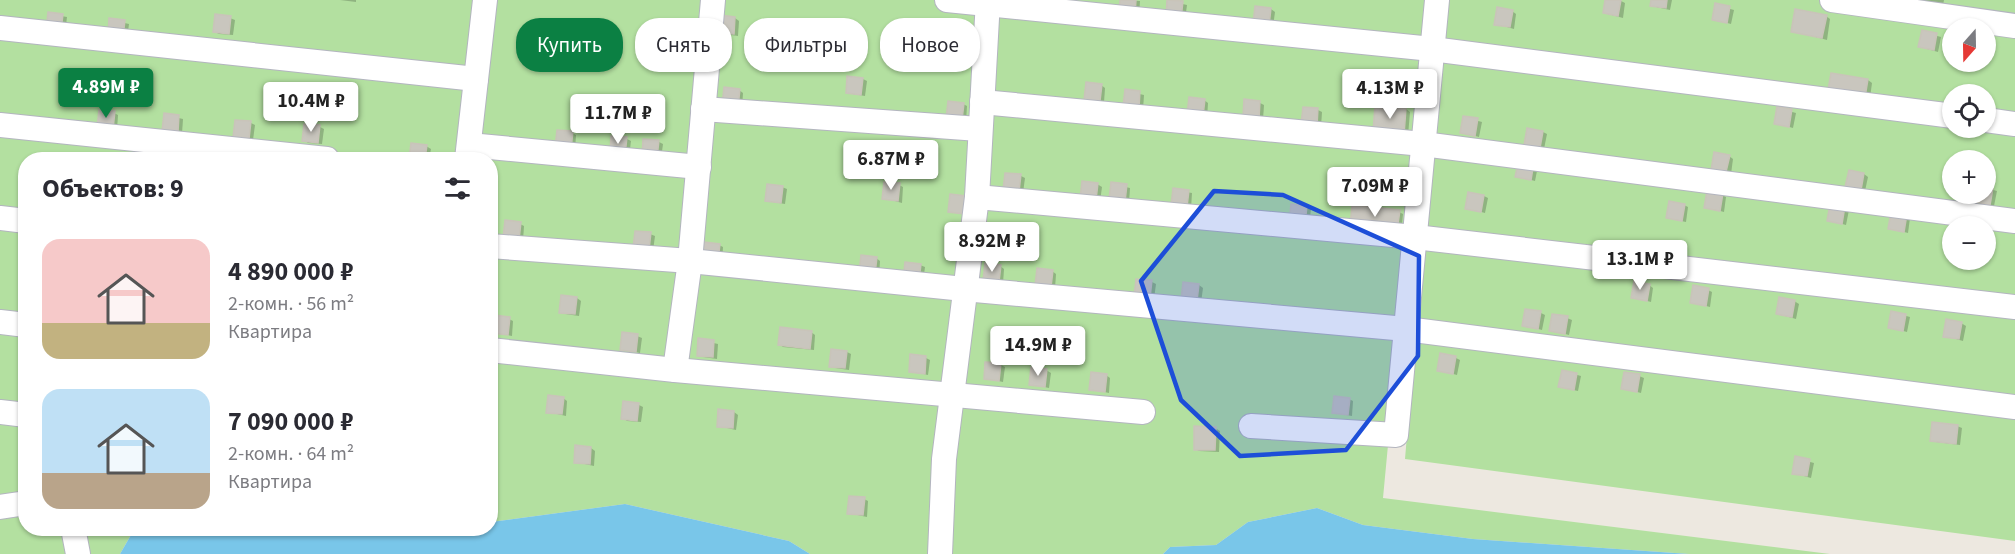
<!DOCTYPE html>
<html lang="ru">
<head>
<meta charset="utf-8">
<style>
  body { margin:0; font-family:"Source Sans 3",sans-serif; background:#f7f7f7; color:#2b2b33; height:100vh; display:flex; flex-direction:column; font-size:22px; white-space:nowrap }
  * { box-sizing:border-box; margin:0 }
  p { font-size:20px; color:#7c7c81 }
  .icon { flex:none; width:33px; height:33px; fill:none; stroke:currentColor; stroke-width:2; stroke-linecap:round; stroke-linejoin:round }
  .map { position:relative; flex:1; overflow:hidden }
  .side { position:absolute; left:18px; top:152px; width:480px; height:384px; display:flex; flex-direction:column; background:#fff; border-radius:24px; box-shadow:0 2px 4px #0004 }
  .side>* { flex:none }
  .hud { position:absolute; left:516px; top:18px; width:570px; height:54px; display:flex; gap:12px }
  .needle { width:39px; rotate:200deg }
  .fabs { position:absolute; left:1942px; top:18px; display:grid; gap:12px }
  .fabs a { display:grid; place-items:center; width:54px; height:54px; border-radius:50%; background:#fff; box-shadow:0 2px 4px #0004; font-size:30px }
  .price { position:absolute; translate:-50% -51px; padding:0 14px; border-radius:6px; background:#fff; color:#222; font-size:20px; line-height:39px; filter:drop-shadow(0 2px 3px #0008) }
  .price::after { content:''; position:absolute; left:50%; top:36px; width:18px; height:14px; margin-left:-9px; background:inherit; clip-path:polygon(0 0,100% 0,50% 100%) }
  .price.selected { background:#0b8043; color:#fff }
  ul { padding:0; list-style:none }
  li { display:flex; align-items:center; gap:18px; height:150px; padding:0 24px }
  li span { display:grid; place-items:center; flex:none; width:168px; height:120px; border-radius:18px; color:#555 }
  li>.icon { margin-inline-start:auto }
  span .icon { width:72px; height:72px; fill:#fffc; stroke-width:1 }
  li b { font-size:26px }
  h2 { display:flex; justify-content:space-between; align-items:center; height:72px; padding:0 24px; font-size:26px }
  .pill { padding:0 21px; border-radius:24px; background:#fff; box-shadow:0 2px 4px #0004; font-size:21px; line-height:54px }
  .pill.selected { background:#0b8043; color:#fff }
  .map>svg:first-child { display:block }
</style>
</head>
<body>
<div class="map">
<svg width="2015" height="554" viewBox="0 0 2015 554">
  <rect width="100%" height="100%" fill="#ede8e0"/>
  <g fill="#b3e0a0" fill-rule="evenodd">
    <polygon points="0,0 1430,0 1383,498 1830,554 1689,554 1473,539 1363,525 1317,508 1248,522 1216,545 1170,547 1163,554 810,554 789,541 625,504 491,522 490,159 26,159 26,528 135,528 120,554 0,554"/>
    <path d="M1443 0H2015V541L1405 459ZM1953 28H1986V62H1953ZM1953 94H1986V128H1953ZM1953 160H1986V194H1953ZM1953 226H1986V260H1953Z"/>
  </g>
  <g fill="#79c6e9">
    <polygon points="625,504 789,541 810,554 120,554 135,528 490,528 491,522"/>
    <polygon points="1317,508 1363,525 1473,539 1689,554 1163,554 1170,547 1216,545 1248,522"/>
  </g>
  <g fill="#0003">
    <polygon points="340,0 356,0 356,2"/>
    <polygon points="1122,0 1140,1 1139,16"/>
    <polygon points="1607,0 1619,0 1625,3 1623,18 1604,13"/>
    <polygon points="1653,0 1672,0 1670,10 1656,7 1652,5"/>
    <polygon points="1925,0 1944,0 1942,11 1924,6"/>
    <polygon points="1169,1 1187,5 1185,20"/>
    <polygon points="1716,5 1734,10 1731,24 1713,19"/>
    <polygon points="1271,9 1275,12 1273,27 1259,26"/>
    <polygon points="1512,11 1516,14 1514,29 1496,24"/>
    <polygon points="49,14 67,17 65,33"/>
    <polygon points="1826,16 1830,19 1827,40 1793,31"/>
    <polygon points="721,17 735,18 739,21 738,36 724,34 719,32"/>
    <polygon points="230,18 235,20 233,35 219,34 215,32"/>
    <polygon points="111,20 129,24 127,39"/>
    <polygon points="1923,32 1941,37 1938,52 1920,47"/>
    <polygon points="965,38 969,41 966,59 936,56 932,53"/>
    <polygon points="614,44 618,46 617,61 598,57"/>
    <polygon points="1832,75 1868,80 1872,83 1870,98"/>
    <polygon points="863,79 867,81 865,96 847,93"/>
    <polygon points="1101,85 1105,88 1104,103 1086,99"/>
    <polygon points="739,90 743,93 742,108 728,106"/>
    <polygon points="1971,90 1989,95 1987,110 1986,94 1971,94"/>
    <polygon points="1126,91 1144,95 1143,110"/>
    <polygon points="1204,100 1208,103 1207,118 1189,114"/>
    <polygon points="1260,103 1264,105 1263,120 1248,119"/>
    <polygon points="963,104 967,106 966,122 952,120"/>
    <polygon points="1376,107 1406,109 1410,112 1408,136"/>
    <polygon points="1778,108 1796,113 1793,128 1775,123"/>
    <polygon points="1318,110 1322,112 1321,127 1306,126"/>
    <polygon points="114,113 118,115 117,130 103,129"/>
    <polygon points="165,115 183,119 182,134 163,130"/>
    <polygon points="1464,117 1482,122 1479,137 1461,132"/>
    <polygon points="251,123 255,125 253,140 235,137"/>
    <polygon points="320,127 324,129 322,144 308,143 304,140"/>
    <polygon points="1543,132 1547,134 1544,149 1530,147"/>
    <polygon points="572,133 576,135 575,150 556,147"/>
    <polygon points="613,138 627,139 631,141 629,157"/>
    <polygon points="659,142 663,144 661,159 643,156"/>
    <polygon points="426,146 431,149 429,159 411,159"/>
    <polygon points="1729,156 1733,159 1731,174 1716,171"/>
    <polygon points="1538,166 1535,181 1517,176"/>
    <polygon points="1864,174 1868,177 1865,191 1847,187"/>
    <polygon points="1021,176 1025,178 1023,193 1009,192"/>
    <polygon points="1097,184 1102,187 1100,202 1082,198"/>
    <polygon points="1112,184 1130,188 1129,203"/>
    <polygon points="899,185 903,187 902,203 884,198"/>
    <polygon points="782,187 787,189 785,204 767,201"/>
    <polygon points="1986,188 1997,191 1994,206 1976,201 1978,194 1986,194"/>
    <polygon points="1174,190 1192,193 1191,209"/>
    <polygon points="1722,195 1726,197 1724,212 1706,207"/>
    <polygon points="1484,196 1488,198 1485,213 1467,208"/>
    <polygon points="1684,205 1688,207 1686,222 1667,218"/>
    <polygon points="1307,207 1311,209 1309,225 1295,223"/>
    <polygon points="1354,207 1399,212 1403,214 1401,233"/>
    <polygon points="1845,208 1849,210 1846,225 1828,220"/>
    <polygon points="1892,213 1910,218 1908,233 1889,228"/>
    <polygon points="520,224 524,226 523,241 509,240"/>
    <polygon points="650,234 655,236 653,251 639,250"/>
    <polygon points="719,245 723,247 722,262 708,261"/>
    <polygon points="876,258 880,261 879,276 865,274"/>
    <polygon points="920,265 925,267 923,282 905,279"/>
    <polygon points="1000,266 1004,269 1003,284 984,280"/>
    <polygon points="1038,270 1052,271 1056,274 1055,289"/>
    <polygon points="1152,282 1156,284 1154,299 1136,295"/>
    <polygon points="1199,285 1203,288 1201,303 1183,299"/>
    <polygon points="1649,285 1653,288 1651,302 1633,297"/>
    <polygon points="1708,290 1712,292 1710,307 1692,302"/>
    <polygon points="577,298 581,301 579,316 565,314 561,312"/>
    <polygon points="1794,301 1799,304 1796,319 1778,314"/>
    <polygon points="1892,312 1910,317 1907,332 1889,327"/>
    <polygon points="1541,313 1545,315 1542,330 1524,325"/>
    <polygon points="1567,318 1572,320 1569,335 1551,330"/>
    <polygon points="509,319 513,321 512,336 493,332"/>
    <polygon points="1961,323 1966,326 1963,341 1945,336"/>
    <polygon points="811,332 815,335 814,350 783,347 779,344"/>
    <polygon points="637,336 642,338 640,353 622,349"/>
    <polygon points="700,340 718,344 717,359 703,357 698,355"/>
    <polygon points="847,352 851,354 849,370 835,368 831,366"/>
    <polygon points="926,358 930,360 928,375 910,371"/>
    <polygon points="1456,358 1460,360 1457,375 1439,370"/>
    <polygon points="1001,365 1005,367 1003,382 985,378"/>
    <polygon points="1046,370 1051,373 1049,388 1031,384"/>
    <polygon points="1563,371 1581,376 1578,391 1560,387"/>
    <polygon points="1106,375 1110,378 1109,393 1091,389"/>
    <polygon points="1639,376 1644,378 1641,393 1623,388"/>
    <polygon points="563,398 567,401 566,416 548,412"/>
    <polygon points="1349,399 1353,401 1352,416 1334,413"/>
    <polygon points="639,405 643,407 641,422 627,421 623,418"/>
    <polygon points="734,412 738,415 736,430 718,426"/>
    <polygon points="1957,426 1962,428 1960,445 1936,442 1931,440"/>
    <polygon points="1215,428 1220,431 1219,452 1199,451 1195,449"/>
    <polygon points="591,448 595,451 594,466 575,462"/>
    <polygon points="1796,458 1814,463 1811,478 1793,473"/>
    <polygon points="864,499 868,501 867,517 848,513"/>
  </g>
  <g fill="#c9c6be" stroke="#c9c4b9" stroke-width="1.5">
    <polygon points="1120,0 1136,0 1135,14 1119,13"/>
    <polygon points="1167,0 1183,1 1181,19 1166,17"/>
    <polygon points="1605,0 1621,0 1618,16 1603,13"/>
    <polygon points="1651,0 1667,0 1666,8 1650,6"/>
    <polygon points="1715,3 1730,6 1727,23 1712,20"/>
    <polygon points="1255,6 1271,8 1269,26 1253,24"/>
    <polygon points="1497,7 1513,10 1510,27 1494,25"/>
    <polygon points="1795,9 1827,15 1822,38 1791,32"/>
    <polygon points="48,12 63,14 61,31 46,30"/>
    <polygon points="215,14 231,16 229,34 213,32"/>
    <polygon points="720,15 735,17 734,34 718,33"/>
    <polygon points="109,18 125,20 123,37 108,36"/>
    <polygon points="1922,30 1937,33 1934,50 1918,47"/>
    <polygon points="933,33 965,37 962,58 930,54"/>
    <polygon points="598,40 614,42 613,60 597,58"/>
    <polygon points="1831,73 1868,79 1865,97 1828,90"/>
    <polygon points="847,76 863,78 861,95 846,93"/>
    <polygon points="1086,82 1102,84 1100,101 1084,100"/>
    <polygon points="724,87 740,89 738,107 722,105"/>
    <polygon points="1970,88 1986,91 1985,94 1969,94"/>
    <polygon points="1125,89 1140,91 1139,108 1123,107"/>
    <polygon points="1189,97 1205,99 1203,116 1187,115"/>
    <polygon points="1244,99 1260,101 1259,119 1243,117"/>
    <polygon points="948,101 964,103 962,120 946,119"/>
    <polygon points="1375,105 1406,108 1404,135 1373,132"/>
    <polygon points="1777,106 1792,109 1789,127 1774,124"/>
    <polygon points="1303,107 1318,108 1317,126 1301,124"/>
    <polygon points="99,110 115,111 113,129 97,127"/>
    <polygon points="164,113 179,115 178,132 162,131"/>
    <polygon points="1463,116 1478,118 1475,136 1460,133"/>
    <polygon points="235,120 251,121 249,139 233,137"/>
    <polygon points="304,124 320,125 318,143 302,141"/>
    <polygon points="1527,128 1543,131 1540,148 1524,145"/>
    <polygon points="557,130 573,131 571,149 555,147"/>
    <polygon points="611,136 627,137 625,155 610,153"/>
    <polygon points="643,139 659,140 657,158 642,156"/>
    <polygon points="411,143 427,145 425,159 409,159"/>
    <polygon points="1714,152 1730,155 1726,172 1711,170"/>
    <polygon points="1519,159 1534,162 1531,180 1515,177"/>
    <polygon points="1849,170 1864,173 1861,190 1845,187"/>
    <polygon points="1005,173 1021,174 1019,192 1003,190"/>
    <polygon points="1082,181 1098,183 1096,200 1080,199"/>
    <polygon points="884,182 900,183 898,201 882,199"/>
    <polygon points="1111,182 1127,184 1125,202 1109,200"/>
    <polygon points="767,184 783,186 781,203 765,201"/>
    <polygon points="1986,186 1993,188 1990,205 1975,202 1976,194 1986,194"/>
    <polygon points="1173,188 1189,190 1187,207 1171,206"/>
    <polygon points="1707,191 1723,193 1720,211 1704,208"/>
    <polygon points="1468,192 1484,195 1481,212 1465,209"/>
    <polygon points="950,194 966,196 964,214 948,212"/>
    <polygon points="1669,201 1685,204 1682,221 1666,218"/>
    <polygon points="1291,204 1307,206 1305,223 1289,222"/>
    <polygon points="1830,204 1845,206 1842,224 1827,221"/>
    <polygon points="1352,205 1400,210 1397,231 1350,227"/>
    <polygon points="1891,212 1907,214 1904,232 1888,229"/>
    <polygon points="505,220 521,222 519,240 503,238"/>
    <polygon points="635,231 651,232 649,250 633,248"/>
    <polygon points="704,242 720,244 718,261 702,259"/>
    <polygon points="861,255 877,257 875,274 859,273"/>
    <polygon points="905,262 921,264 919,281 903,279"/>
    <polygon points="985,263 1001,265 999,282 983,281"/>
    <polygon points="1037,268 1053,270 1051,287 1035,286"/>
    <polygon points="1136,279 1152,280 1150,298 1134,296"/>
    <polygon points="1634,281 1650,284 1647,301 1631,298"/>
    <polygon points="1183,282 1199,284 1197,301 1181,300"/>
    <polygon points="1693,285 1709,288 1706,306 1690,303"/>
    <polygon points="561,295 577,297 575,314 559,313"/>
    <polygon points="1779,297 1795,300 1792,317 1776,314"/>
    <polygon points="1525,309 1541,311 1538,329 1522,326"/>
    <polygon points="1891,311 1906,314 1903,331 1888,328"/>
    <polygon points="1552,314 1568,316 1565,334 1549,331"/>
    <polygon points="494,315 510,317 508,335 492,333"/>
    <polygon points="1946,319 1962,322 1959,339 1943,337"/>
    <polygon points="780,327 812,331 810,349 778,345"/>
    <polygon points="622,332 638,334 636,352 620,350"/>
    <polygon points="698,338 714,340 713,357 697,356"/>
    <polygon points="831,349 847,351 845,368 829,367"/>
    <polygon points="1440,353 1456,356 1453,374 1437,371"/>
    <polygon points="910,354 926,356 925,374 909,372"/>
    <polygon points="985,362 1001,363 999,381 984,379"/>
    <polygon points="1031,367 1047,369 1045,387 1029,385"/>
    <polygon points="1562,370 1577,373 1574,390 1558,387"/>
    <polygon points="1091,372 1107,374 1105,392 1089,390"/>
    <polygon points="1624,372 1640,374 1637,392 1621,389"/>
    <polygon points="548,395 564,397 562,414 546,413"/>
    <polygon points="1334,396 1350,398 1348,415 1332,413"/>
    <polygon points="623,401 639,403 637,421 621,419"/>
    <polygon points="718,409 734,411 733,428 717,427"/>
    <polygon points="1932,422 1958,425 1956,444 1930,441"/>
    <polygon points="1194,426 1216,427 1215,450 1194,450"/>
    <polygon points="575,445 591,447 590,464 574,463"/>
    <polygon points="1795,456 1810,459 1807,476 1792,474"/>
    <polygon points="849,496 865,497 863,515 847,514"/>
  </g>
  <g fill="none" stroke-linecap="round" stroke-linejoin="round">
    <defs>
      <g id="minor">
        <polyline points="947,0 1432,49 1953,116"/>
        <polyline points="1832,0 2015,26"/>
        <polyline points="0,28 476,79"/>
        <polyline points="982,102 1423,144 2015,221"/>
        <polyline points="703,109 979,129"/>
        <polyline points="1986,120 2015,124"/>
        <polyline points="0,125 327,159"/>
        <polyline points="469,145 699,167"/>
        <polyline points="467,159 485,0"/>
        <polyline points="977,197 1415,237 2015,307"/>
        <polyline points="0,218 26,221"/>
        <polyline points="490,246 690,261 964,289 1406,329 2015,407"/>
        <polyline points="0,322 26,325"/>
        <polyline points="490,350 675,370 1143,412"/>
        <polyline points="675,370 690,261 713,0"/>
        <polyline points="0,412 26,415"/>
        <polyline points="1251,426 1396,435 1437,0"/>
        <polyline points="0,507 26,503"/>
        <polyline points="73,528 78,554"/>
        <polyline points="940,554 944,459 977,197 988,0"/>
      </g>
    </defs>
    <use href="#minor" stroke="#b3b5bf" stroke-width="26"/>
    <use href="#minor" stroke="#fff" stroke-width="24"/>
  </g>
  <path fill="#1d4ed8" fill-opacity="0.2" stroke="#1d4ed8" stroke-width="4.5" stroke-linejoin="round" d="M1214 191 1283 195 1419 256 1418 356 1346 450 1240 456 1181 400 1141 281Z"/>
</svg>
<div class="fabs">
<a><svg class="needle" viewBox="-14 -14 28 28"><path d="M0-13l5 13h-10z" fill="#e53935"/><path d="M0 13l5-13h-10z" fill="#7c7c81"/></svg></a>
<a><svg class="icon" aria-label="locate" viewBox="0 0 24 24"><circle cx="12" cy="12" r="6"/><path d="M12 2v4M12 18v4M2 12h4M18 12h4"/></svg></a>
<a>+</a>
<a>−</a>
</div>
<b class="price selected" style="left:106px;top:119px">4.89M ₽</b>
<b class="price" style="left:1390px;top:120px">4.13M ₽</b>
<b class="price" style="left:311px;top:133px">10.4M ₽</b>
<b class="price" style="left:618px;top:145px">11.7M ₽</b>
<b class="price" style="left:891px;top:191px">6.87M ₽</b>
<b class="price" style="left:1375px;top:218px">7.09M ₽</b>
<b class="price" style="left:992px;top:273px">8.92M ₽</b>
<b class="price" style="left:1640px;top:291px">13.1M ₽</b>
<b class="price" style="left:1038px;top:377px">14.9M ₽</b>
<div class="hud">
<a class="pill selected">Купить</a>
<a class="pill">Снять</a>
<a class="pill">Фильтры</a>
<a class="pill">Новое</a>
</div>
<section class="side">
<h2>Объектов: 9<svg class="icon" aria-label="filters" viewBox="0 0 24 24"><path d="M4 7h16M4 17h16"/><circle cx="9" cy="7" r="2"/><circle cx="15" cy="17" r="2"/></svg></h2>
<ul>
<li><span style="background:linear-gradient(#f6c9c9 70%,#c2b280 0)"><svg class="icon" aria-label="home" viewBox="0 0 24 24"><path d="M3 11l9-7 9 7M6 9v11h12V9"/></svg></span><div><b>4 890 000 ₽</b><p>2-комн. · 56 m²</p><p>Квартира</p></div></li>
<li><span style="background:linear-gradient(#bfe0f5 70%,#b9a48a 0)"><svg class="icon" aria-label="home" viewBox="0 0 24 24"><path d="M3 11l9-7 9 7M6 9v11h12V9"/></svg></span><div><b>7 090 000 ₽</b><p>2-комн. · 64 m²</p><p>Квартира</p></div></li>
</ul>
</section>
</div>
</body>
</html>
